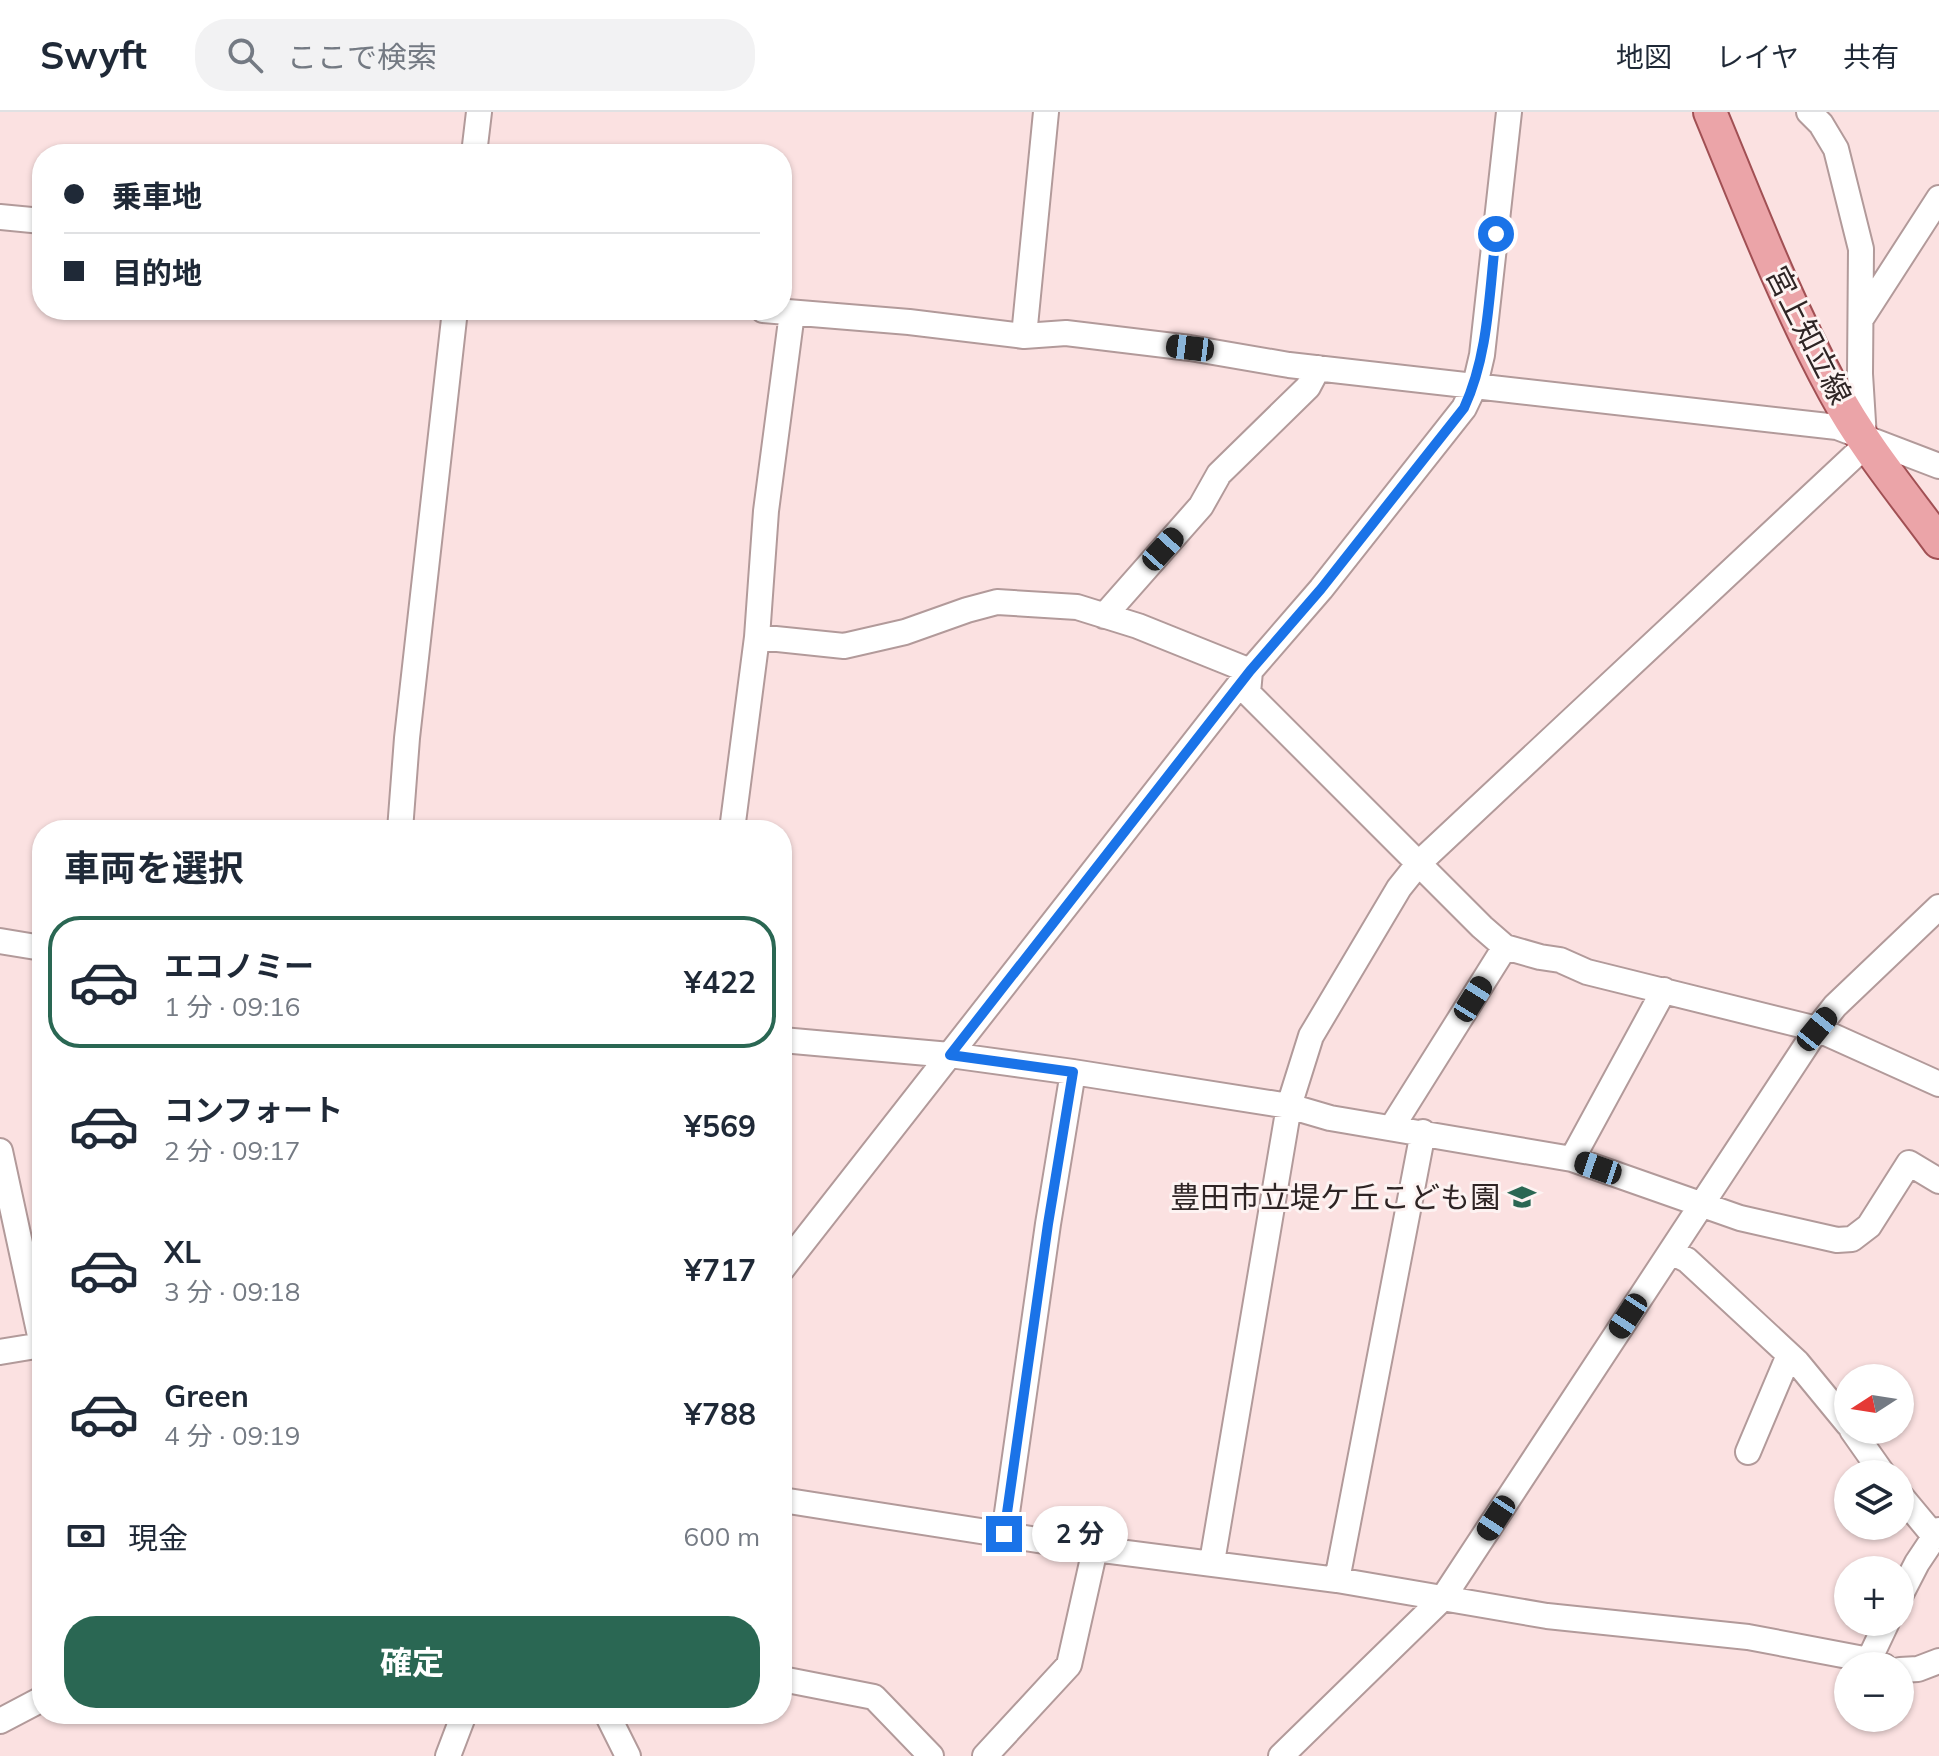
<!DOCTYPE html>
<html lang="ja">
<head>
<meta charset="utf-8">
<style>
	body { margin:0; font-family:Mulish,"Noto Sans JP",sans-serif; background:#f2f2f3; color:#1f2937; height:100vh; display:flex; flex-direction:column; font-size:30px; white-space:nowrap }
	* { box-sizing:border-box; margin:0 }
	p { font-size:26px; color:#747a83 }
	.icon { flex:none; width:44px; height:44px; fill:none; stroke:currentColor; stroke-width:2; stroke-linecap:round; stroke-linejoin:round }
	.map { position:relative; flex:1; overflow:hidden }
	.details { position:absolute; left:32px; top:708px; width:760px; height:904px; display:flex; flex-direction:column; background:#fff; border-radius:32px; box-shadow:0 2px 6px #0004 }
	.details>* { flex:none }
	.guide { position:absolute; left:32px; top:32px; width:760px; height:176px; border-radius:32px; box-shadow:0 2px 6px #0004; display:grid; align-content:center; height:176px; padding:0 32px; background:#fff }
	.needle { width:52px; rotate:258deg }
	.fabs { position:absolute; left:1834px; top:1252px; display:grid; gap:16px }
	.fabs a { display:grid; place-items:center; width:80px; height:80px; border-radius:50%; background:#fff; box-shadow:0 2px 6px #0004; font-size:40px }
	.end { position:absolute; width:36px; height:36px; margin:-18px; border:10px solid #1a73e8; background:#fff; box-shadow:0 0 0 4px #fff }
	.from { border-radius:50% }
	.bubble { position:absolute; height:56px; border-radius:28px; background:#fff; box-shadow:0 2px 6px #0004; font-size:26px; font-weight:700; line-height:56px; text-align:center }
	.car { position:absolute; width:24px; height:48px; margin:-24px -12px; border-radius:10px; box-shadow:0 0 6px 2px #0007; background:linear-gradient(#222 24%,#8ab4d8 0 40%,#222 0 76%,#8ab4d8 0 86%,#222 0) }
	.guide b { display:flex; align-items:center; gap:28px; height:76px; font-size:30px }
	.guide b+b { border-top:2px solid #e0e1e3 }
	.guide i { width:20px; height:20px; background:#1f2937 }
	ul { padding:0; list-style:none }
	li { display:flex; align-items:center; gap:24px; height:132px; margin:0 16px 12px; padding:0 16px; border:4px solid transparent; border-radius:32px }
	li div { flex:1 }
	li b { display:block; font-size:30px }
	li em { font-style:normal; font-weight:700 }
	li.active { border-color:#2a6753 }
	li>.icon { width:72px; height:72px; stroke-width:1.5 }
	h2 { padding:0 32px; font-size:36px; line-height:96px }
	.pay { display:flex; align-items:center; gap:20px; height:88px; padding:0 32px; font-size:30px }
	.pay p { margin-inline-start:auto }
	.button { display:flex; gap:16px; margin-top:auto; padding:16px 32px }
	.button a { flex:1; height:92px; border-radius:32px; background:#2a6753; color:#fff; font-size:32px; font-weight:700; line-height:92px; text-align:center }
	header { display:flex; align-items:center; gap:48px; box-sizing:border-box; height:112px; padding:0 40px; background:#fff; border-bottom:2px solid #e0e1e3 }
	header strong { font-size:38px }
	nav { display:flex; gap:44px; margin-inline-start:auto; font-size:28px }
	.search { width:560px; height:72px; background:#f2f2f3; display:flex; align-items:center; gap:20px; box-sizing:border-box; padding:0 28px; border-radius:32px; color:#747a83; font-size:30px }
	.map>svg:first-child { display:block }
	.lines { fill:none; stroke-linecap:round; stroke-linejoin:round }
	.minor-casing { stroke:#b29a9a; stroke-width:28 }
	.major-casing { stroke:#a15054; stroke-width:36 }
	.minor { stroke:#fff; stroke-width:24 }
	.major { stroke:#eba4a8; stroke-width:32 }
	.route { stroke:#1a73e8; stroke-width:10 }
	.labels { text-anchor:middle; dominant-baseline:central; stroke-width:6; stroke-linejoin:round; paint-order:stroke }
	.street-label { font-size:30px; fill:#2f2525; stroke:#fdf3f2 }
	.poi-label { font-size:30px; fill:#2f2525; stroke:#fdf3f2; text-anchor:end }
</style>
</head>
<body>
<header>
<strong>Swyft</strong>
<div class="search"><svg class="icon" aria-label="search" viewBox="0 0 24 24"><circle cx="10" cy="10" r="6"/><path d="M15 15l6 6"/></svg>ここで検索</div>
<nav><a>地図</a><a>レイヤ</a><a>共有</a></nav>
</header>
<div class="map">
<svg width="1939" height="1644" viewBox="0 0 1939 1644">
	<rect width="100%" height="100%" fill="#fbe1e1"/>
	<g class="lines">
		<!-- minor casing -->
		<g class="minor-casing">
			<path id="minor" d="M1809,0L1821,12L1836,37L1861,137L1860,262L1864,326
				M474,42L479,0
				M0,105L42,109
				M763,198L909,210L1024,224L1066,221L1190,236L1289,253L1837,315L1939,354
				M1861,207L1939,86
				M1024,224L1046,0
				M1104,504L1201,394L1219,362L1308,275L1318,256
				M757,525L844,534L905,520L967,498L997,490L1077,495L1138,514L1250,559
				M1250,559L1248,581L1482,815L1505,835L1540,845L1560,848L1587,860L1817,917L1939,972
				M400,718L407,626L455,198
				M732,718L757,525L766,399L792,201
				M0,829L42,836
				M782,928L950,943L1073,960L1289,994L1330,1006L1572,1047L1740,1106L1837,1128L1852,1127L1869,1114L1909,1051L1939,1069
				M1392,1015L1505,835
				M0,1039L42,1233
				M1572,1047L1664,878
				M1671,1140L1687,1148L1797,1250L1848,1312
				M782,1157L1250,559L1321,477L1464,296L1475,273L1482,243L1509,0
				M0,1240L42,1233
				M1852,1318L1883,1362
				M1748,1340L1789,1243
				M1900,1383L1935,1425
				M782,1388L1095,1437L1337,1468L1547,1504L1748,1525L1869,1548L1884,1554
				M1004,1422L1048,1112L1073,960
				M1212,1450L1289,994L1311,924L1399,776L1419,751L1867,332
				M1337,1468L1423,1020
				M1900,1484L1917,1451L1939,1418
				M1869,1548L1887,1510
				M1900,1558L1918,1557L1939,1549
				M782,1567L874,1585L931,1644
				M607,1602L628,1644
				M0,1609L42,1587
				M448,1644L464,1602
				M985,1644L1069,1553L1095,1437
				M1281,1644L1443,1486L1817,917L1835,894L1939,795"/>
		</g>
		<!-- major casing -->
		<g class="major-casing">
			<path id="major" d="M1710,0C1749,94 1785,189 1834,279C1863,333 1903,381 1939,430"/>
		</g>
		<!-- minor -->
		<use href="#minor" class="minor"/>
		<!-- major -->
		<use href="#major" class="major"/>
	</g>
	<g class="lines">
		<!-- route -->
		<path class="route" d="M1004,1422L1048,1112L1073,960L950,943L1250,559L1321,477L1464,296C1489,242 1489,180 1496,122"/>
	</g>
	<!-- icons -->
	<defs>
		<g id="school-bare" transform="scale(2.16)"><path d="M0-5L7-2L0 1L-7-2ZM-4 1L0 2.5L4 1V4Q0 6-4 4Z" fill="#2a6753" stroke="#fdf3f2" stroke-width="2.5" paint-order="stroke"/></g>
	</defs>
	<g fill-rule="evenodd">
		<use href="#school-bare" x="1522" y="1085"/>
	</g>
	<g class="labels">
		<!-- street labels -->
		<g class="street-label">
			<text transform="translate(1809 223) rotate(63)">宮上知立線</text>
		</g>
		<!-- poi labels -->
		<g class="poi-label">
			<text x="1500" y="1085">豊田市立堤ケ丘こども園</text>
		</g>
	</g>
</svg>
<div class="fabs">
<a><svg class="needle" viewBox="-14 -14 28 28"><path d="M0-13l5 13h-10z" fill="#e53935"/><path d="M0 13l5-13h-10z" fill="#747a83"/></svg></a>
<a><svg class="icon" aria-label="layers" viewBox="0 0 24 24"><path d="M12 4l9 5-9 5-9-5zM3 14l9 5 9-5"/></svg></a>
<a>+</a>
<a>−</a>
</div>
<i class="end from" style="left:1496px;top:122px"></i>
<i class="end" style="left:1004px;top:1422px"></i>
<div class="bubble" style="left:1032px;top:1394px;width:96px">2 分</div>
<i class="car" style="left:1190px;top:236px;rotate:277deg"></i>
<i class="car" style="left:1163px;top:437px;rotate:42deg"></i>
<i class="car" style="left:1473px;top:887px;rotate:32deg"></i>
<i class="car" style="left:1817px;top:917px;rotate:39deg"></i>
<i class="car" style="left:1598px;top:1056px;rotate:289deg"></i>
<i class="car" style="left:1628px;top:1204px;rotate:213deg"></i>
<i class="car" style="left:1496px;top:1406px;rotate:213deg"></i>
<div class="guide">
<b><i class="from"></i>乗車地</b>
<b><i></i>目的地</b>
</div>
<section class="details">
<h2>車両を選択</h2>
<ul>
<li class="active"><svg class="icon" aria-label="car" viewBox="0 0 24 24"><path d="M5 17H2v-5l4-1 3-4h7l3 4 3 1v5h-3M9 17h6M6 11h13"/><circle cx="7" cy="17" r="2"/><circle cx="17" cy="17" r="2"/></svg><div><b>エコノミー</b><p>1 分 · 09:16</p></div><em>¥422</em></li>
<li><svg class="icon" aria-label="car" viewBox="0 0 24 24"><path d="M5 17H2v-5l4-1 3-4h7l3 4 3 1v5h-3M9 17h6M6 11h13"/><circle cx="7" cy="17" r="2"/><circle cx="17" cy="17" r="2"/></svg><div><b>コンフォート</b><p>2 分 · 09:17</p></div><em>¥569</em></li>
<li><svg class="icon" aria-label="car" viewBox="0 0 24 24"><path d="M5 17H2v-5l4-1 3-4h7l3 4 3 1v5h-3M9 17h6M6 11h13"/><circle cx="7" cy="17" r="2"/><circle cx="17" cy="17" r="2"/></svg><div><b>XL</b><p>3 分 · 09:18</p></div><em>¥717</em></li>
<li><svg class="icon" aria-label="car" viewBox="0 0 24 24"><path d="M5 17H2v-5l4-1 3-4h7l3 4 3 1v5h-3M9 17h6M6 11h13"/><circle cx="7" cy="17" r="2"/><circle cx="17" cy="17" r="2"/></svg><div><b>Green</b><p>4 分 · 09:19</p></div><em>¥788</em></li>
</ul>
<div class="pay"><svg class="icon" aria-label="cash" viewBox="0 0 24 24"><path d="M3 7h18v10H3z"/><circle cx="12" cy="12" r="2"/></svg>現金<p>600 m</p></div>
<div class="button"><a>確定</a></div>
</section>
</div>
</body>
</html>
